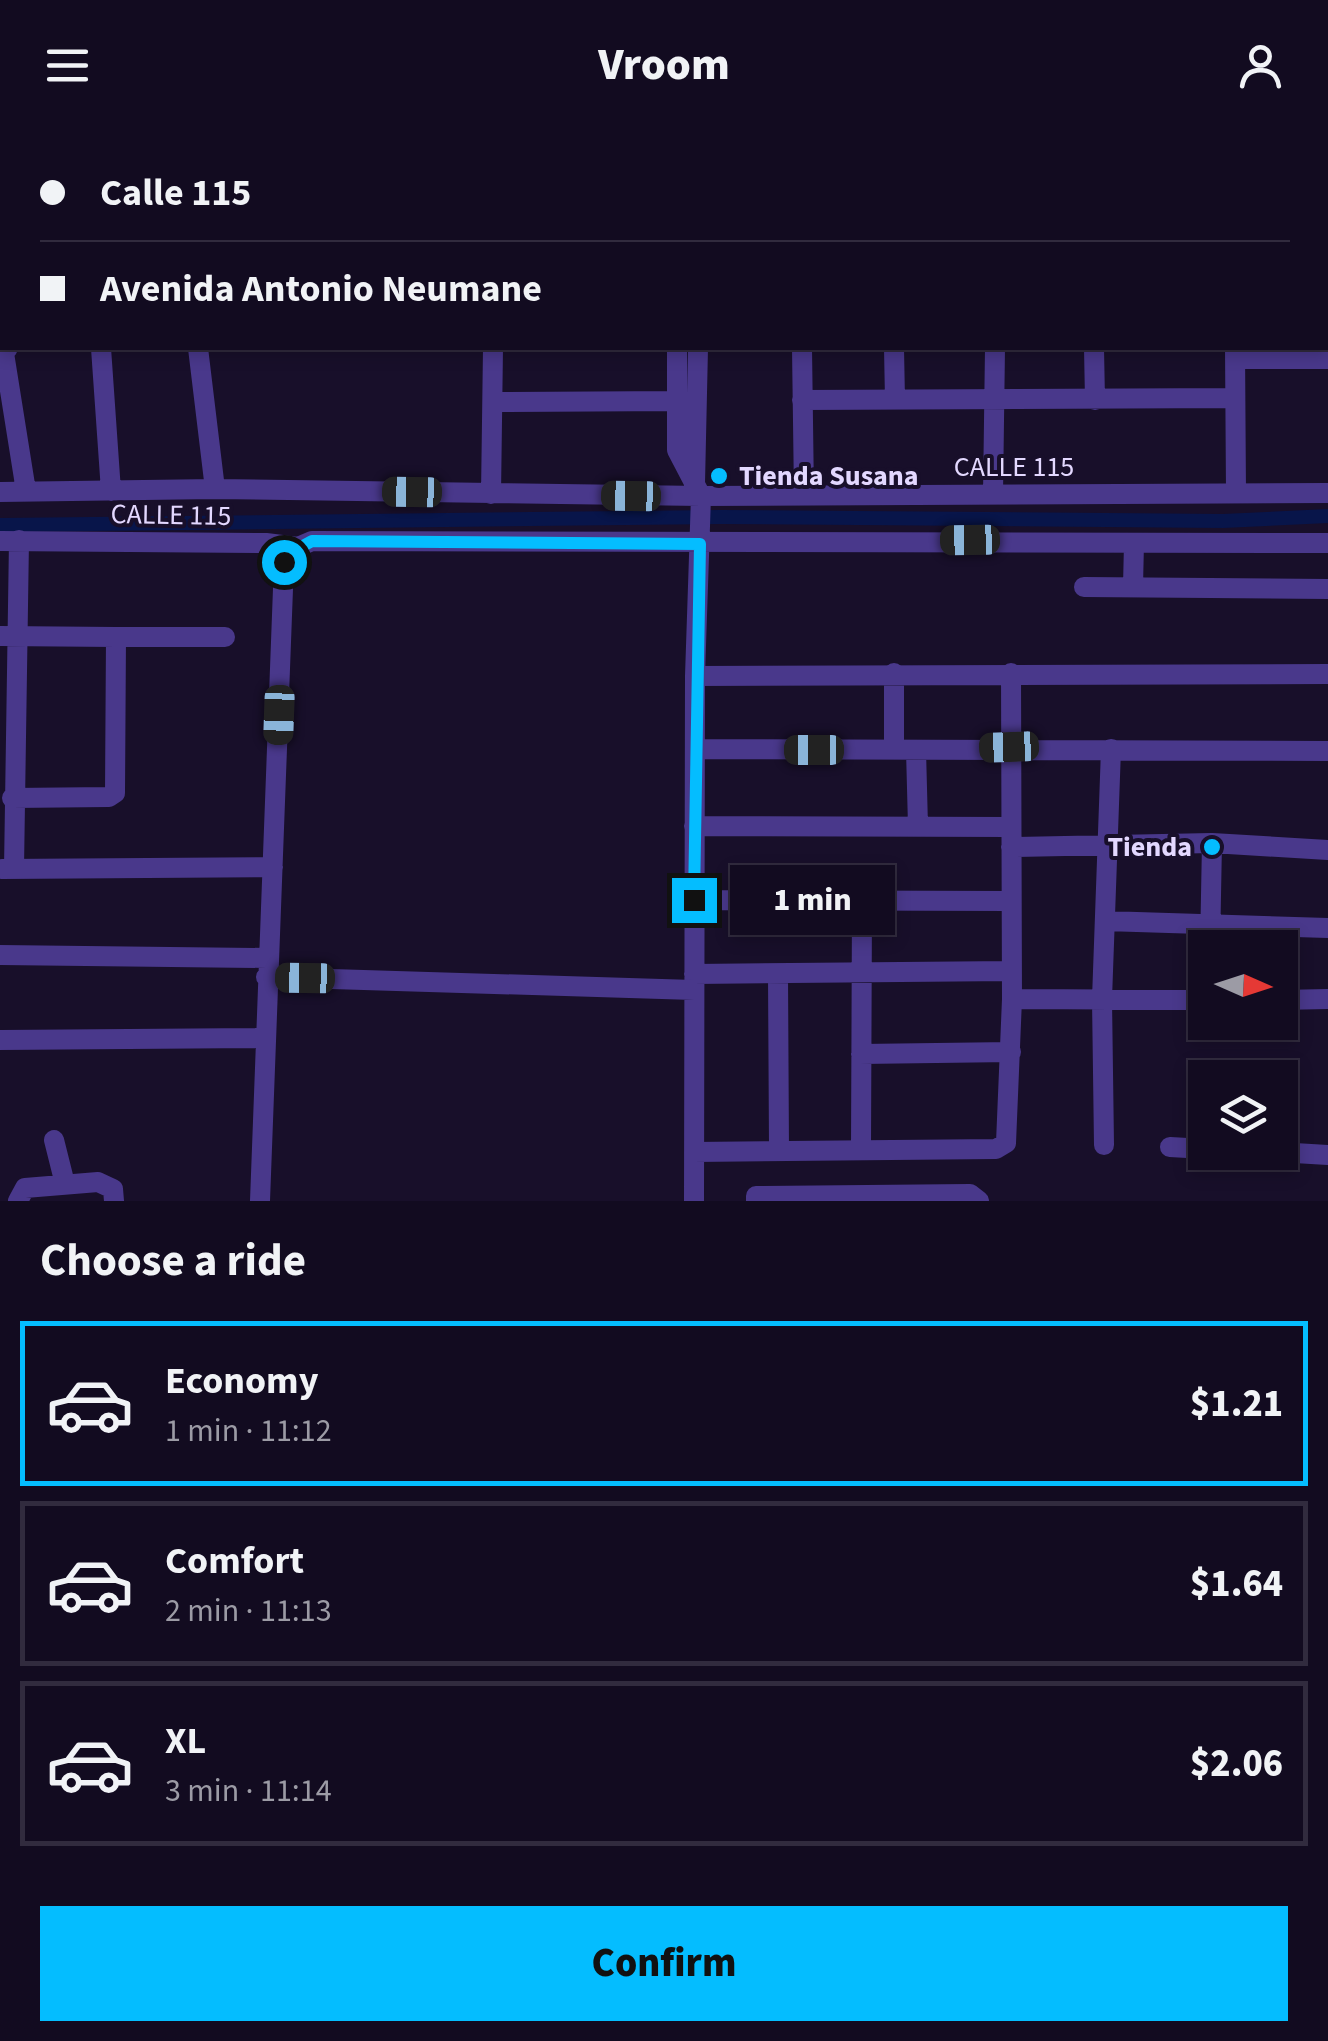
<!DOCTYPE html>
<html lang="en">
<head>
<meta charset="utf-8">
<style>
	body { margin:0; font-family:"Source Sans 3",sans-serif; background:#1b1429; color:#f1f3f6; height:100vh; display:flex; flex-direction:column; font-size:38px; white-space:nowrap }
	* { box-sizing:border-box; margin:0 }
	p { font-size:32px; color:#9c9ba5 }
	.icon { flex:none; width:55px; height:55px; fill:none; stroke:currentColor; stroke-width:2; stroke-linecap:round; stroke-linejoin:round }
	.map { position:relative; height:1071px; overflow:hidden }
	.panel { display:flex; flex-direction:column; background:#120b20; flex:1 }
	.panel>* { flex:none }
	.top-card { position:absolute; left:0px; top:0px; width:1330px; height:220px; box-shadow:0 5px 15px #0003,0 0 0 2px #312b3e; display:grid; align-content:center; height:220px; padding:0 40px; background:#120b20 }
	.needle { width:65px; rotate:93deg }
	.fabs { position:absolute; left:1188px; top:800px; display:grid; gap:20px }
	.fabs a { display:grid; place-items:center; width:110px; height:110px; border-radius:0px; background:#120b20; box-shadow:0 5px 15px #0003,0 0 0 2px #312b3e; font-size:50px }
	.end { position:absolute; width:45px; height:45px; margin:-22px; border:12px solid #04bdff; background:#111; box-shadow:0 0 0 5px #111 }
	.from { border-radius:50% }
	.bubble { position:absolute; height:70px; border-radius:0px; background:#120b20; box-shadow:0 5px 15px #0003,0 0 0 2px #312b3e; font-size:32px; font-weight:800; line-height:70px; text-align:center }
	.car { position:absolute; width:30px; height:60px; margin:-30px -15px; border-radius:12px; box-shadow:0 0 8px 2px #0007; background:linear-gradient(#222 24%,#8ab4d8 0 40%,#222 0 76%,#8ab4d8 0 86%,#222 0) }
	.top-card b { display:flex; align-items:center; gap:35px; height:95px; font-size:38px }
	.top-card b+b { border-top:2px solid #312b3e }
	.top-card i { width:25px; height:25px; background:#f1f3f6 }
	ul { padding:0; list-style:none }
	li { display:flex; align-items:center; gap:30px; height:165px; margin:0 20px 15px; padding:0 20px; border:5px solid #312b3e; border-radius:0px }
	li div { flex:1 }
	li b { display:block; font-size:38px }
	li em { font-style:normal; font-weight:800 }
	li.active { border-color:#04bdff }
	li>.icon { width:90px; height:90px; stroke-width:1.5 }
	h2 { padding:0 40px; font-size:45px; line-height:120px }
	.action { display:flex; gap:20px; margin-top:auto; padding:20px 40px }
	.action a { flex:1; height:115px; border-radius:0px; background:#04bdff; color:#111; font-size:40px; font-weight:800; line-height:115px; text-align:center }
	header { display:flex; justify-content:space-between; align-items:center; height:130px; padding:0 40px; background:#120b20; font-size:45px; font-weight:800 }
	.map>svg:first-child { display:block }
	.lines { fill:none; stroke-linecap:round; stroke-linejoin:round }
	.canal { stroke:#08154a; stroke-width:14 }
	.minor { stroke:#49388b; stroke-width:20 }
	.route { stroke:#04bdff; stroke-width:12 }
	.poi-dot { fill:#04bdff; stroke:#180f2a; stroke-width:4 }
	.labels { text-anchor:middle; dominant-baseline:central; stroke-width:8; stroke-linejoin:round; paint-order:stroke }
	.street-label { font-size:28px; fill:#e3d8ff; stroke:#180f2a }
	.poi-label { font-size:28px; font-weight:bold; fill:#e3d8ff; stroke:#180f2a; text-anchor:start }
</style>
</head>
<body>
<header><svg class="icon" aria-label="menu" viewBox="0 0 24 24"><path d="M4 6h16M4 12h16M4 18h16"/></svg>Vroom<svg class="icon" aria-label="person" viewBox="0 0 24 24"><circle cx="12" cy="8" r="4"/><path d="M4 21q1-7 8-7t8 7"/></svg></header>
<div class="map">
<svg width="1328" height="1071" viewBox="0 0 1328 1071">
	<rect width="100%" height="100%" fill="#180f2a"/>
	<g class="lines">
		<!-- canal -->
		<path class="canal" d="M0,395L721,387L1223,391L1328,386"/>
		<!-- minor -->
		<path class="minor" d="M164,0L165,2
			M677,0V2
			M985,0V2
			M577,2V0
			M701,2V0
			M800,2V0
			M892,2V0
			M1140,2V0
			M1235,2V0
			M8,218L4,223L26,361
			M101,218L111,361
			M198,218L215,359
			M677,218V320L701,366L695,546L694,1071
			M802,218L804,365
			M894,218L895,270
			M1094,218L1095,270
			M1235,218L1236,363
			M1235,229H1328
			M802,270L1234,268
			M495,272L677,271
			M695,353L698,218
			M0,362L215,359L701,366L1328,363
			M491,364L493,218
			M993,364L995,218
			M0,411L266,413L298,417L312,411L1328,413
			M1133,456L1134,413
			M1084,457L1328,459
			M0,506L116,507L115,663L109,667L12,668
			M116,507H225
			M894,543V620
			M695,546L1328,544
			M695,619L1328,621
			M916,620L918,696
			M694,696L1010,697
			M1011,717L1212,713L1328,720
			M2,739L273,737
			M14,739L19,410
			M694,770L1009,771
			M1105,791L1328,798
			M1210,818L1212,713
			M0,825L267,828
			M694,844L1011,841
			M778,845L779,1019
			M266,847L694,860
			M1012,869L1205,870
			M1280,870L1328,869
			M0,910L263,908
			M861,924L1011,922
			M54,1010L65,1054
			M1104,1015L1102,869L1111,619
			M1170,1017L1205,1019
			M861,1019L862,771
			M694,1022L996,1019L1006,1013L1012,869L1011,543
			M1278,1022L1328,1025
			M18,1071L25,1058L98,1052L113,1059L114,1071
			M260,1071L284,432L298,417
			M756,1071V1066L970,1064L979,1071"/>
	</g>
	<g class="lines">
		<!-- route -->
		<path class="route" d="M284,432L290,423L312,411L700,414L694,770"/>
	</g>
	<!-- markers -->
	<g class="poi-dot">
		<circle cx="719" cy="346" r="10"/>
		<circle cx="1212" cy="717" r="10"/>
	</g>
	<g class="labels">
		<!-- street labels -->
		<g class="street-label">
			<text x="1014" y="337">CALLE 115</text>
			<text transform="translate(171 385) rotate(1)">CALLE 115</text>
		</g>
		<!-- poi labels -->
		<g class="poi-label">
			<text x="739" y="346">Tienda Susana</text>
			<text x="1192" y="717" text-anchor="end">Tienda</text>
		</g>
	</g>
</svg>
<div class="fabs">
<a><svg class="needle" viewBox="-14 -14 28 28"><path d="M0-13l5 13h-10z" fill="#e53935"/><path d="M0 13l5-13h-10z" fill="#9c9ba5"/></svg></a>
<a><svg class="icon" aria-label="layers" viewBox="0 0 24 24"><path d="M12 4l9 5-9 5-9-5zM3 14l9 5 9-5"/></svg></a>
</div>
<i class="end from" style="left:284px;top:432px"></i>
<i class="end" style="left:694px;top:770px"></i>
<div class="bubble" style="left:730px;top:735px;width:165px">1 min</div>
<i class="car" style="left:412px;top:362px;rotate:271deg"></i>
<i class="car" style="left:631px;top:366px;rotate:271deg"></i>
<i class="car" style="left:970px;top:410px;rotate:269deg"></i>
<i class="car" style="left:279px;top:585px;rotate:182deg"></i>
<i class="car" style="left:1009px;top:617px;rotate:268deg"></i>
<i class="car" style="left:814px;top:620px;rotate:270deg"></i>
<i class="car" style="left:305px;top:848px;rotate:271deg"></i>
<div class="top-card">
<b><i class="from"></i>Calle 115</b>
<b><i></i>Avenida Antonio Neumane</b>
</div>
</div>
<section class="panel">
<h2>Choose a ride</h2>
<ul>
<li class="active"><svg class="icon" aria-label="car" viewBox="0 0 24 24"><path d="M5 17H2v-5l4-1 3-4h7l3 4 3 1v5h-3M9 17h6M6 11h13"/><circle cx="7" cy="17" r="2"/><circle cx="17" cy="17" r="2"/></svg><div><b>Economy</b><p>1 min · 11:12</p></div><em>$1.21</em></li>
<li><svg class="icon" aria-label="car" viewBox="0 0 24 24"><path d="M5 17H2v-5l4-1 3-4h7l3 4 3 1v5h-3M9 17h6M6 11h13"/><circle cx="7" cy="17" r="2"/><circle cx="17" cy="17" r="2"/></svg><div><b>Comfort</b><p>2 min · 11:13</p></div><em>$1.64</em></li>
<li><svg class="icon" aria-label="car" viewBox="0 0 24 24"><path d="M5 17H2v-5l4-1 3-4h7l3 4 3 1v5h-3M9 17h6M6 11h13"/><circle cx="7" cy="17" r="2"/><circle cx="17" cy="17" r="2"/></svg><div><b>XL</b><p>3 min · 11:14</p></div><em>$2.06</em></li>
</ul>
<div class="action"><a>Confirm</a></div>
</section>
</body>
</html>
